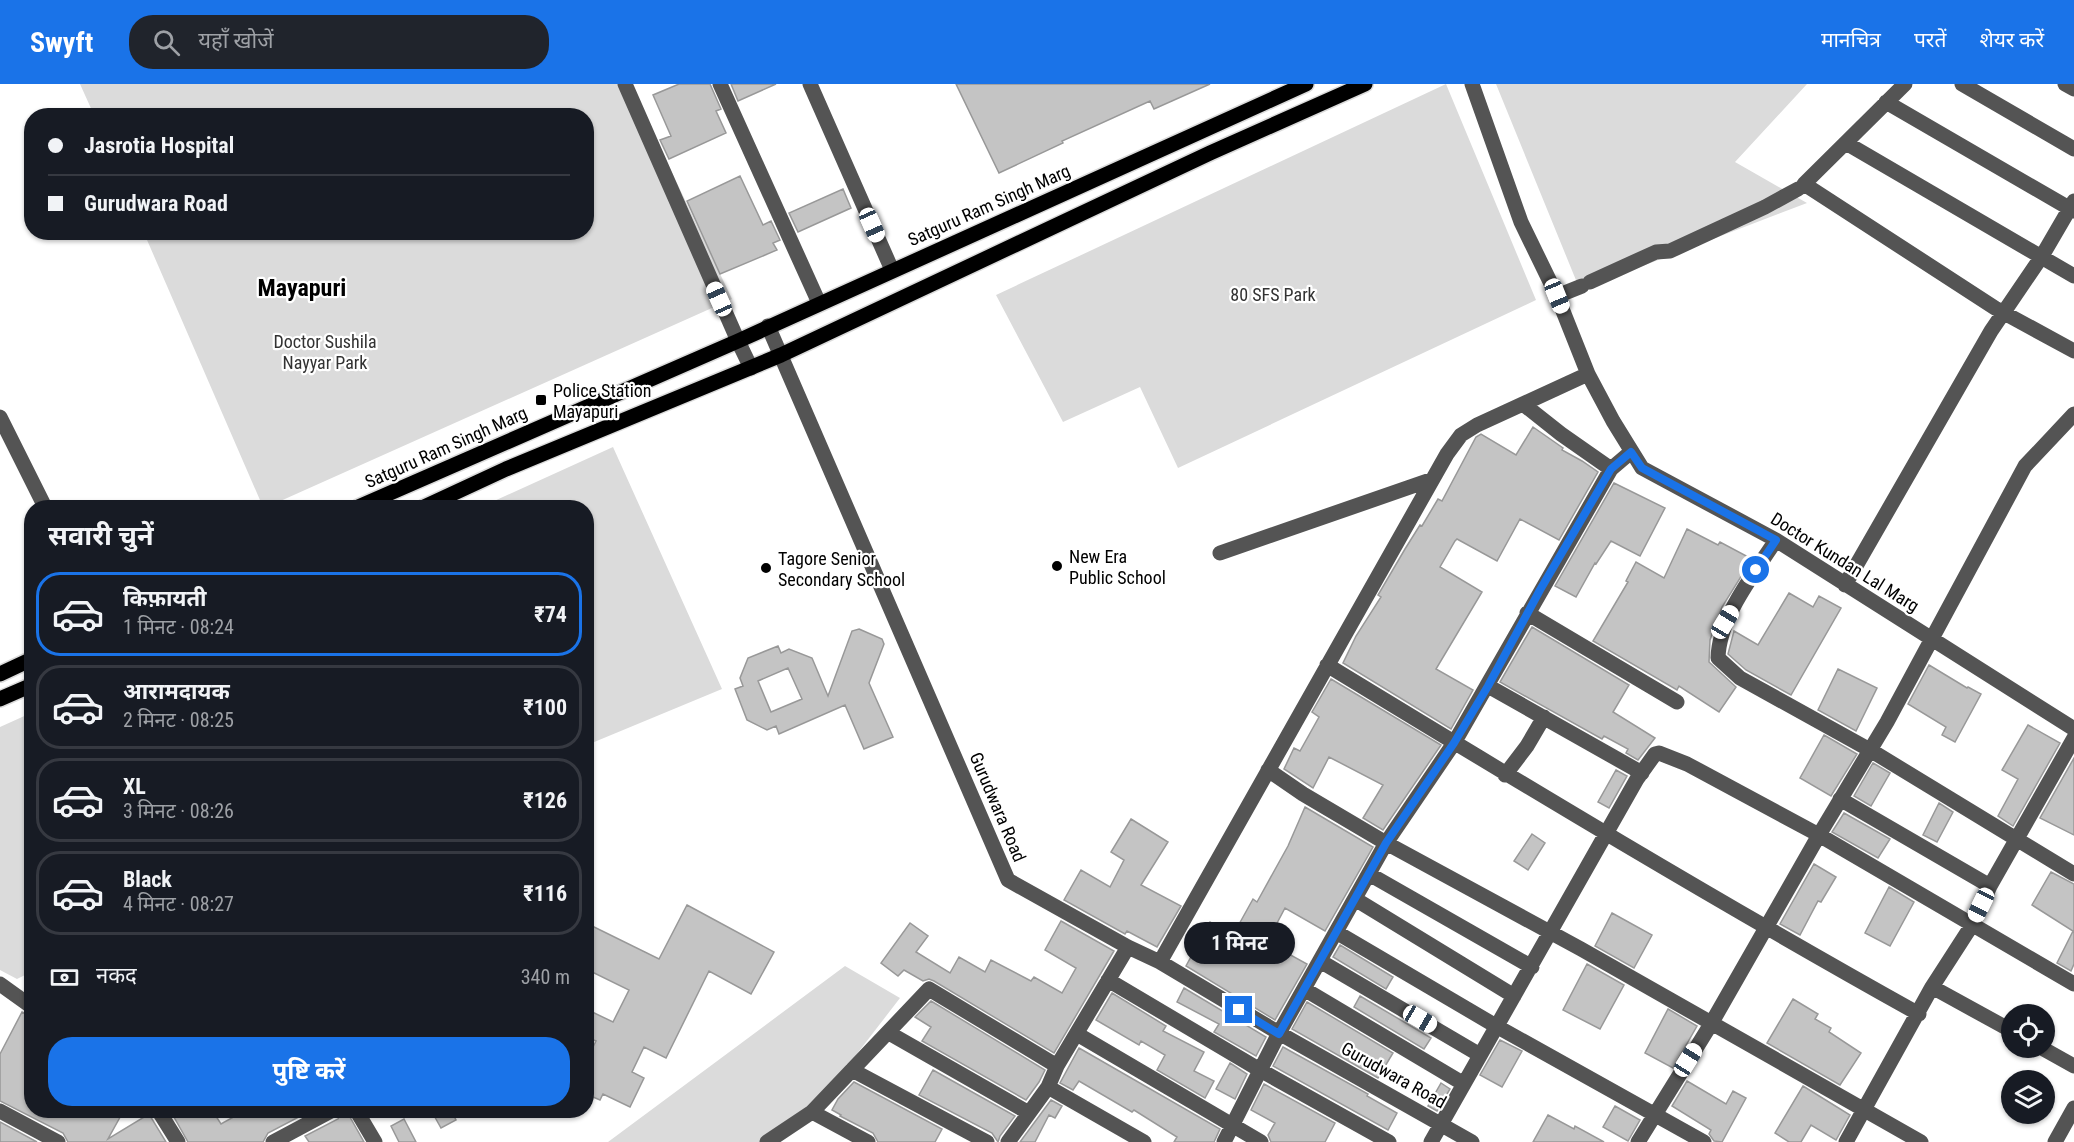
<!DOCTYPE html>
<html lang="hi">
<head>
<meta charset="utf-8">
<style>
	body { margin:0; font-family:"Roboto Condensed","Noto Sans Devanagari",sans-serif; background:#20242c; color:#f1f3f6; height:100vh; display:flex; flex-direction:column; font-size:22px; white-space:nowrap }
	* { box-sizing:border-box; margin:0 }
	p { font-size:20px; color:#9ea1a6 }
	.icon { flex:none; width:33px; height:33px; fill:none; stroke:currentColor; stroke-width:2; stroke-linecap:round; stroke-linejoin:round }
	.map { position:relative; flex:1; overflow:hidden }
	.sheet { position:absolute; left:24px; top:416px; width:570px; height:618px; display:flex; flex-direction:column; background:#171b24; border-radius:24px; box-shadow:0 2px 4px #0004 }
	.sheet>* { flex:none }
	.top-card { position:absolute; left:24px; top:24px; width:570px; height:132px; border-radius:24px; box-shadow:0 2px 4px #0004; display:grid; align-content:center; height:132px; padding:0 24px; background:#171b24 }
	.buttons { position:absolute; left:2001px; top:920px; display:grid; gap:12px }
	.buttons a { display:grid; place-items:center; width:54px; height:54px; border-radius:50%; background:#171b24; box-shadow:0 2px 4px #0004; font-size:30px }
	.end { position:absolute; width:27px; height:27px; margin:-14px; border:8px solid #1a73e8; background:#fff; box-shadow:0 0 0 3px #fff }
	.from { border-radius:50% }
	.bubble { position:absolute; height:42px; border-radius:21px; background:#171b24; box-shadow:0 2px 4px #0004; font-size:20px; font-weight:700; line-height:42px; text-align:center }
	.car { position:absolute; width:18px; height:36px; margin:-18px -9px; border-radius:8px; box-shadow:0 0 4px 2px #0007; background:linear-gradient(#fff 24%,#345 0 40%,#fff 0 76%,#345 0 86%,#fff 0) }
	.top-card b { display:flex; align-items:center; gap:21px; height:57px; font-size:22px }
	.top-card b+b { border-top:2px solid #363941 }
	.top-card i { width:15px; height:15px; background:#f1f3f6 }
	ul { padding:0; list-style:none }
	li { display:flex; align-items:center; gap:18px; height:84px; margin:0 12px 9px; padding:0 12px; border:3px solid #363941; border-radius:24px }
	li div { flex:1 }
	li b { display:block; font-size:22px }
	li em { font-style:normal; font-weight:700 }
	li.current { border-color:#1a73e8 }
	li>.icon { width:54px; height:54px; stroke-width:1.5 }
	h2 { padding:0 24px; font-size:27px; line-height:72px }
	.pay { display:flex; align-items:center; gap:15px; height:66px; padding:0 24px; font-size:22px }
	.pay p { margin-inline-start:auto }
	.button { display:flex; gap:12px; margin-top:auto; padding:12px 24px }
	.button a { flex:1; height:69px; border-radius:24px; background:#1a73e8; color:#fff; font-size:24px; font-weight:700; line-height:69px; text-align:center }
	header { display:flex; align-items:center; gap:36px; box-sizing:border-box; height:84px; padding:0 30px; background:#1a73e8; color:#fff }
	header strong { font-size:28px }
	nav { display:flex; gap:33px; margin-inline-start:auto; font-size:21px }
	.search { width:420px; height:54px; background:#20242c; display:flex; align-items:center; gap:15px; box-sizing:border-box; padding:0 21px; border-radius:24px; color:#9ea1a6; font-size:22px }
	.map>svg:first-child { display:block }
	.green { fill:#dbdbdb }
	.building { fill:#c4c4c4; stroke:#989898; stroke-width:1.5; fill-rule:evenodd }
	.lines { fill:none; stroke-linecap:round; stroke-linejoin:round }
	.major-casing { stroke:#dbdbdb; stroke-width:18 }
	.minor { stroke:#545454; stroke-width:15 }
	.major { stroke:#000; stroke-width:15 }
	.route { stroke:#1a73e8; stroke-width:8 }
	.poi-dot { fill:#000; stroke:#fff; stroke-width:2 }
	.labels { text-anchor:middle; dominant-baseline:central; stroke-width:4.5; stroke-linejoin:round; paint-order:stroke }
	.street-label { font-size:18px; fill:#000; stroke:#fff }
	.park-label { font-size:18px; fill:#323232; stroke:#fff }
	.poi-label { font-size:18px; fill:#000; stroke:#fff; text-anchor:start }
	.district-label { font-size:24px; font-weight:bold; fill:#000; stroke:#fff }
</style>
</head>
<body>
<header>
<strong>Swyft</strong>
<div class="search"><svg class="icon" aria-label="search" viewBox="0 0 24 24"><circle cx="10" cy="10" r="6"/><path d="M15 15l6 6"/></svg>यहाँ खोजें</div>
<nav><a>मानचित्र</a><a>परतें</a><a>शेयर करें</a></nav>
</header>
<div class="map">
<svg width="2074" height="1058" viewBox="0 0 2074 1058">
	<rect width="100%" height="100%" fill="#fff"/>
	<!-- green -->
	<path class="green" d="M80,0H630L732,215L267,423H263L144,149L586,148V32L94,31Z
		M1446,0L1536,216L1178,384L1140,303L1063,338L996,211Z
		M1496,0H1807L1735,78L1807,119L1580,206Z
		M613,363L722,605L587,661L586,423H481Z
		M31,629V888L17,895L0,886V643Z
		M845,882L900,914L809,1032L766,1058H608Z"/>
	<!-- building -->
	<path class="building" d="M679,0H710L721,25L716,27L726,49L669,75L660,56L671,52L653,11Z
		M731,0H776L738,17Z
		M956,0H1210L1154,25L1150,17L1062,57L1063,59L999,89Z
		M740,92L763,141L771,137L780,156L773,159L777,166L720,190L687,117Z
		M843,105L851,124L798,148L789,129Z
		M1533,343L1563,364L1562,366L1582,377L1598,388L1559,456L1520,435L1497,477L1457,455L1455,457L1440,483L1482,508L1436,585L1473,606L1451,645L1343,579L1356,552L1381,513L1378,511L1405,465L1420,441L1422,442L1438,415L1442,417L1476,353L1481,350L1516,371Z
		M1614,399L1665,424L1640,472L1611,457L1596,480L1595,479L1576,513L1555,502Z
		M1687,445L1718,461L1720,458L1752,475L1722,523L1710,556L1709,578L1736,603L1719,628L1679,602L1677,606L1593,557L1628,498L1626,497L1636,478L1664,494Z
		M1789,509L1813,523L1819,512L1841,524L1791,611L1746,586L1728,570L1734,547L1758,561Z
		M1532,543L1629,601L1613,628L1655,654L1638,676L1626,669L1628,665L1604,652L1602,655L1500,598Z
		M859,545L882,555L884,560L869,599L893,653L864,665L845,621L779,650L776,642L767,646L747,636L735,605L743,602L740,594L748,574L778,562L781,569L789,565L812,574L828,612L852,547ZM788,584L802,615L771,628L758,597Z
		M1929,581L1967,604L1968,603L1981,610L1955,658L1942,651L1946,643L1908,620Z
		M1838,585L1877,604L1856,647L1818,626Z
		M1331,595L1441,661L1383,746L1363,734L1383,701L1329,673L1313,704L1284,685L1294,664L1300,667L1319,633L1312,628Z
		M2028,641L2060,659L2013,742L1998,732L2018,695L2002,686Z
		M1824,651L1857,670L1831,712L1800,694Z
		M2074,674V751L2040,734Z
		M1873,679L1890,689L1871,722L1854,712Z
		M1616,686L1627,692L1609,724L1598,718Z
		M1939,719L1953,728L1937,758L1923,751Z
		M1305,723L1373,763L1325,847L1285,824L1267,858L1307,880L1275,936L1186,882L1210,838L1233,851L1253,815L1257,818L1288,762Z
		M1844,729L1890,755L1878,774L1832,748Z
		M1131,735L1168,758L1141,801L1181,822L1157,863L1127,847L1125,850L1064,816L1081,786L1110,803L1124,776L1111,768Z
		M1532,750L1545,759L1528,786L1514,777Z
		M1814,780L1836,793L1821,818L1818,817L1800,851L1780,840Z
		M2051,788L2074,800V880L2071,887L2057,879L2073,847L2032,821Z
		M1889,803L1914,818L1890,862L1865,849Z
		M687,821L774,868L751,910L709,887L666,974L644,963L632,988L644,994L630,1023L603,1010L600,1016L586,1010V977L596,957L586,953V925L613,938L629,906L586,885V839L659,875Z
		M1612,829L1652,851L1634,884L1595,862Z
		M1061,837L1114,867L1054,969L934,897L929,895L923,897L904,886L898,892L881,879L910,839L928,852L916,868L950,889L959,873L985,888L991,876L1031,897L1034,893L1062,909L1076,884L1045,866Z
		M1340,861L1393,893L1386,905L1333,873Z
		M1587,880L1624,901L1600,945L1563,926Z
		M1184,904L1266,953L1256,972L1214,948L1219,940L1177,918Z
		M1112,909L1166,942L1163,947L1204,968L1194,987L1214,997L1205,1014L1157,986L1165,971L1141,957L1139,961L1096,936Z
		M1360,912L1431,954L1424,965L1354,923Z
		M1793,915L1818,930L1815,935L1831,944L1829,948L1861,969L1840,1001L1767,959Z
		M931,917L1045,986L1039,998L1026,1016L922,957L931,943L915,933Z
		M1307,918L1393,969L1378,994L1292,945Z
		M1668,925L1697,942L1673,984L1645,969Z
		M22,928L32,933V1026H124L108,1055L149,1030L166,1058H68L63,1049L0,1017V970Z
		M1500,956L1522,967L1502,1003L1480,991Z
		M1283,963L1368,1010L1367,1012L1397,1029L1388,1046L1273,982Z
		M1079,964L1220,1045L1214,1058H1174L1177,1053L1134,1026L1132,1028L1079,997L1073,1006L1060,999Z
		M1230,979L1247,990L1235,1015L1216,1005Z
		M933,986L1015,1032L1000,1052L998,1058L992,1049L919,1011Z
		M1687,997L1726,1020L1733,1007L1746,1014L1722,1058L1714,1057L1709,1050L1711,1046L1672,1022Z
		M854,998L942,1045L935,1058H878L873,1049L840,1032L841,1031L832,1026L838,1015Z
		M1441,999L1450,1005L1437,1027L1428,1022Z
		M1264,1000L1335,1039L1325,1058H1271L1268,1051L1275,1039L1251,1026Z
		M1803,1002L1850,1031L1836,1056L1811,1041L1801,1058H1789L1775,1049Z
		M1051,1016L1062,1022L1055,1034L1049,1031L1035,1058H1020Z
		M1615,1022L1640,1036L1628,1057L1603,1043Z
		M170,1026H212L221,1040L246,1026H312L268,1049L263,1058H188Z
		M343,1026H346L364,1058H309L305,1052L338,1035Z
		M431,1026H451L456,1036L441,1044Z
		M1548,1031L1574,1045L1575,1042L1604,1058H1533Z
		M404,1035L416,1058H399L391,1042Z
		M0,1038L37,1058H0Z"/>
	<g class="lines">
		<!-- major casing -->
		<g class="major-casing">
			<path id="major" d="M358,423L738,257L1306,0
				M424,423L506,385L781,271L1210,69L1365,0
				M0,590L32,575
				M0,615L32,601"/>
		</g>
		<!-- minor -->
		<path class="minor" d="M625,0L738,257L751,284
			M720,0L819,219
			M810,0L892,186
			M1472,0L1521,138L1557,212L1588,290L1613,337L1642,384L1776,456L2074,645
			M1905,0L1804,100L1995,224L2074,267
			M1962,0L2074,65
			M2065,0L2074,5
			M1886,18L2074,127
			M1846,59L2074,192
			M1590,198L1656,168L1670,167L1765,123L1798,105
			M1557,212L1582,202
			M768,242L1008,796L1128,863L1160,878L1279,949L1472,1058
			M1523,320L1561,350L1611,385
			M0,333L45,423
			M1776,456C1754,490 1719,533 1718,574L1740,594L1870,666L2074,790
			M1220,469L1433,395
			M1845,501L1991,247L2042,172L2074,117
			M1527,529L1677,618
			M1327,581C1522,700 1718,818 1919,930
			M1488,602L1642,689
			M1268,686L1303,710L1386,759L1581,865L1921,1058
			M1505,691L1527,662L1544,633
			M1840,715L1990,802
			M1369,790L1532,883
			M1355,815L1514,912
			M1336,848L1496,942L1704,1058
			M1320,877L1480,971
			M1160,878L1447,370L1461,351L1477,341L1588,290
			M1108,896L1260,986L1389,1058
			M0,900L32,923
			M1932,903L2012,947
			M1304,905L1464,1000
			M889,949L1029,1029
			M1077,950L1261,1058
			M2040,963L2074,982
			M852,986L987,1058
			M1048,1003L1144,1058
			M158,1026L178,1058
			M356,1026L375,1058
			M0,1027L58,1058
			M812,1028L868,1058
			M273,1058L333,1026
			M767,1058L812,1028L929,905L1057,982
			M1008,1058L1048,1003L1057,982L1128,863
			M1224,1058L1279,949L1386,759L1454,659L1611,385L1631,368
			M1431,1058L1637,695L1655,670L1659,669L1687,680L1819,751L2074,900
			M1638,1058L1711,940L1819,751L1887,638L2025,382L2074,330
			M1846,1058L1932,903L1972,841L1990,802L2074,654
			M2055,1058L2074,1024"/>
		<!-- major -->
		<use href="#major" class="major"/>
	</g>
	<g class="lines">
		<!-- route -->
		<path class="route" d="M1239,926L1279,950L1386,759L1454,659L1488,602L1540,506L1611,385L1631,368L1642,384L1776,456L1756,486"/>
	</g>
	<!-- markers -->
	<g class="poi-dot">
		<rect x="535" y="310" width="12" height="12" rx="3"/>
		<circle cx="1057" cy="482" r="6"/>
		<circle cx="766" cy="484" r="6"/>
	</g>
	<g class="labels">
		<!-- street labels -->
		<g class="street-label">
			<text transform="translate(989 121) rotate(-24)">Satguru Ram Singh Marg</text>
			<text transform="translate(446 363) rotate(-24)">Satguru Ram Singh Marg</text>
			<text transform="translate(1845 478) rotate(32)">Doctor Kundan Lal Marg</text>
			<text transform="translate(998 723) rotate(67)">Gurudwara Road</text>
			<text transform="translate(1394 991) rotate(29)">Gurudwara Road</text>
		</g>
		<!-- park labels -->
		<g class="park-label">
			<text x="1273" y="210">80 SFS Park</text>
			<text x="325" y="257">Doctor Sushila<tspan x="325" dy="21">Nayyar Park</tspan></text>
		</g>
		<!-- poi labels -->
		<g class="poi-label">
			<text x="553" y="306">Police Station<tspan x="553" dy="21">Mayapuri</tspan></text>
			<text x="1069" y="472">New Era<tspan x="1069" dy="21">Public School</tspan></text>
			<text x="778" y="474">Tagore Senior<tspan x="778" dy="21">Secondary School</tspan></text>
		</g>
		<!-- district labels -->
		<g class="district-label">
			<text x="302" y="204">Mayapuri</text>
		</g>
	</g>
</svg>
<div class="buttons">
<a><svg class="icon" aria-label="locate" viewBox="0 0 24 24"><circle cx="12" cy="12" r="6"/><path d="M12 2v4M12 18v4M2 12h4M18 12h4"/></svg></a>
<a><svg class="icon" aria-label="layers" viewBox="0 0 24 24"><path d="M12 4l9 5-9 5-9-5zM3 14l9 5 9-5"/></svg></a>
</div>
<i class="end from" style="left:1756px;top:486px"></i>
<i class="end" style="left:1239px;top:926px"></i>
<div class="bubble" style="left:1184px;top:838px;width:111px">1 मिनट</div>
<i class="car" style="left:872px;top:141px;rotate:156deg"></i>
<i class="car" style="left:1557px;top:212px;rotate:158deg"></i>
<i class="car" style="left:719px;top:215px;rotate:336deg"></i>
<i class="car" style="left:1725px;top:538px;rotate:31deg"></i>
<i class="car" style="left:1981px;top:821px;rotate:206deg"></i>
<i class="car" style="left:1420px;top:935px;rotate:120deg"></i>
<i class="car" style="left:1688px;top:976px;rotate:32deg"></i>
<div class="top-card">
<b><i class="from"></i>Jasrotia Hospital</b>
<b><i></i>Gurudwara Road</b>
</div>
<section class="sheet">
<h2>सवारी चुनें</h2>
<ul>
<li class="current"><svg class="icon" aria-label="car" viewBox="0 0 24 24"><path d="M5 17H2v-5l4-1 3-4h7l3 4 3 1v5h-3M9 17h6M6 11h13"/><circle cx="7" cy="17" r="2"/><circle cx="17" cy="17" r="2"/></svg><div><b>किफ़ायती</b><p>1 मिनट · 08:24</p></div><em>₹74</em></li>
<li><svg class="icon" aria-label="car" viewBox="0 0 24 24"><path d="M5 17H2v-5l4-1 3-4h7l3 4 3 1v5h-3M9 17h6M6 11h13"/><circle cx="7" cy="17" r="2"/><circle cx="17" cy="17" r="2"/></svg><div><b>आरामदायक</b><p>2 मिनट · 08:25</p></div><em>₹100</em></li>
<li><svg class="icon" aria-label="car" viewBox="0 0 24 24"><path d="M5 17H2v-5l4-1 3-4h7l3 4 3 1v5h-3M9 17h6M6 11h13"/><circle cx="7" cy="17" r="2"/><circle cx="17" cy="17" r="2"/></svg><div><b>XL</b><p>3 मिनट · 08:26</p></div><em>₹126</em></li>
<li><svg class="icon" aria-label="car" viewBox="0 0 24 24"><path d="M5 17H2v-5l4-1 3-4h7l3 4 3 1v5h-3M9 17h6M6 11h13"/><circle cx="7" cy="17" r="2"/><circle cx="17" cy="17" r="2"/></svg><div><b>Black</b><p>4 मिनट · 08:27</p></div><em>₹116</em></li>
</ul>
<div class="pay"><svg class="icon" aria-label="cash" viewBox="0 0 24 24"><path d="M3 7h18v10H3z"/><circle cx="12" cy="12" r="2"/></svg>नकद<p>340 m</p></div>
<div class="button"><a>पुष्टि करें</a></div>
</section>
</div>
</body>
</html>
